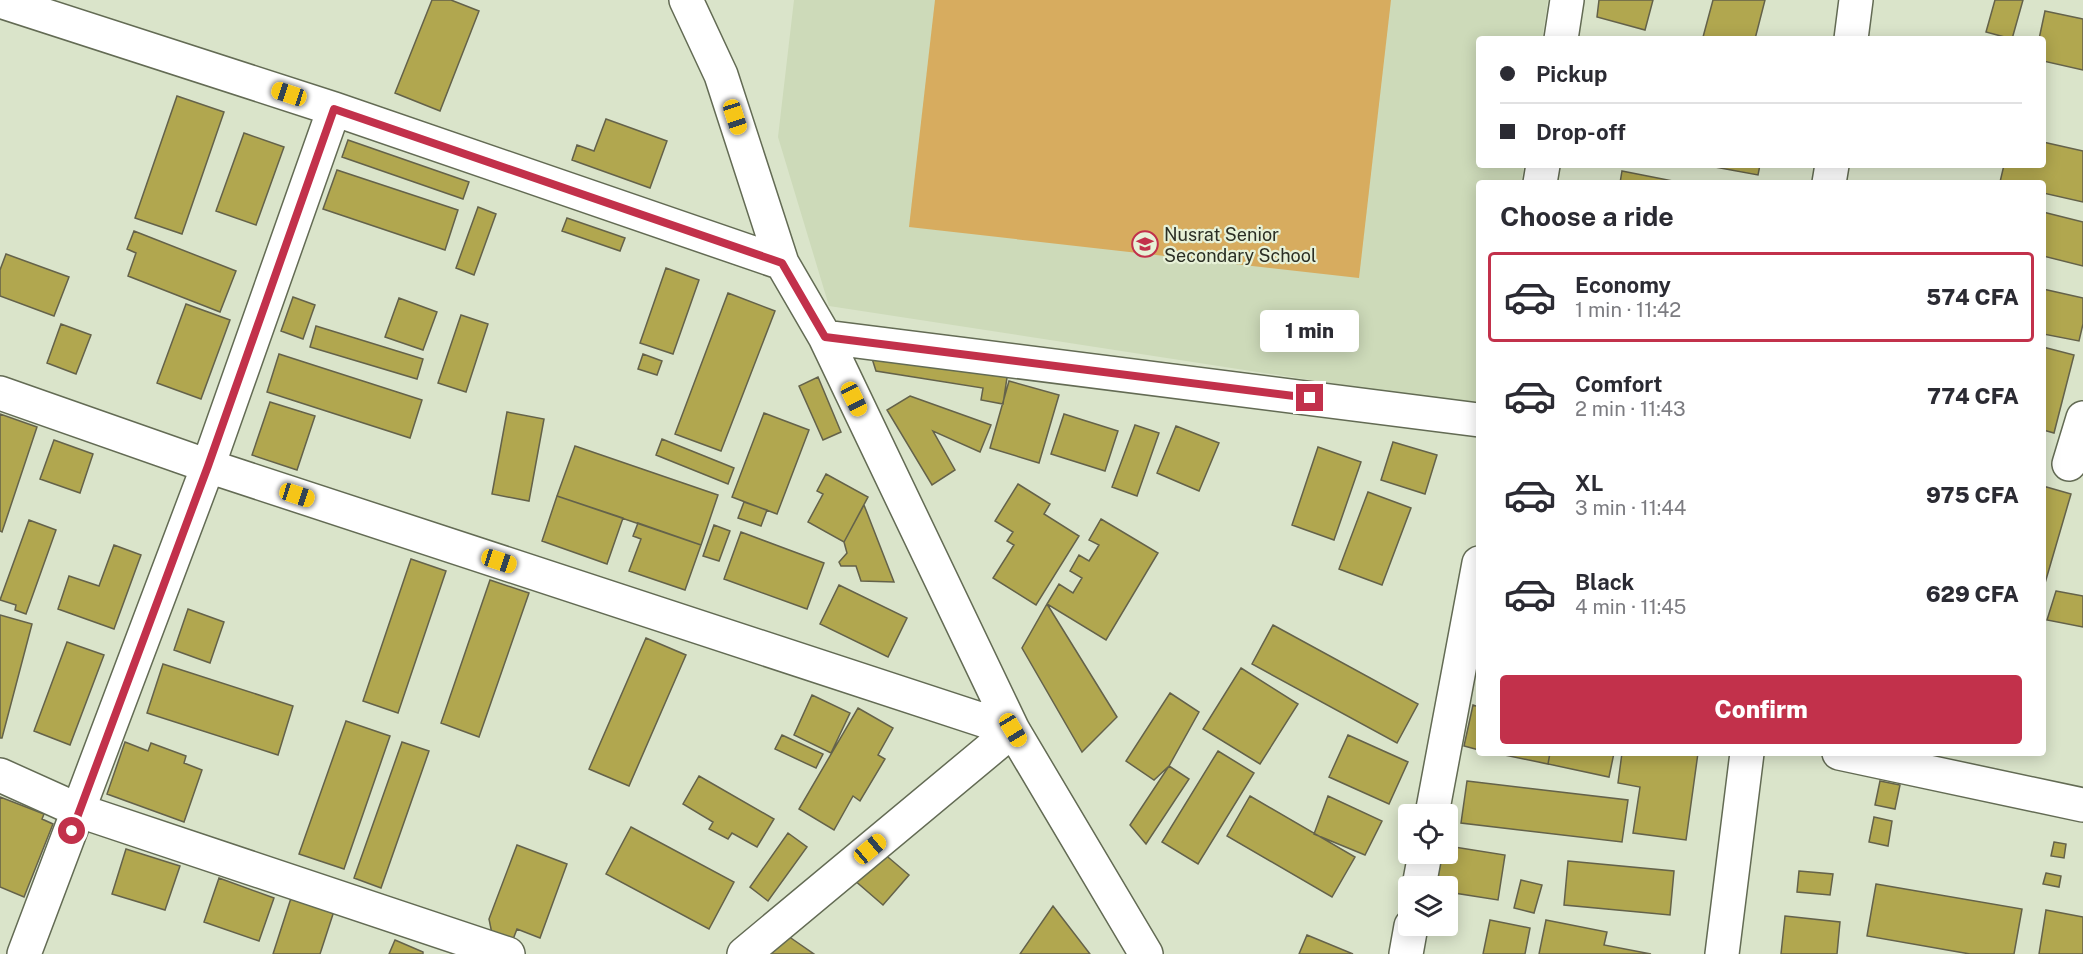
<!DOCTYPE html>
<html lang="en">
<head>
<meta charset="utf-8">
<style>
	body { margin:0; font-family:"Public Sans",sans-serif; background:#f7f7f7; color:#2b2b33; height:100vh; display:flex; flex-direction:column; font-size:22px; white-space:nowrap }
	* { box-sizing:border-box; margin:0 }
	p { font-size:20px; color:#7c7c81 }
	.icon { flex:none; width:33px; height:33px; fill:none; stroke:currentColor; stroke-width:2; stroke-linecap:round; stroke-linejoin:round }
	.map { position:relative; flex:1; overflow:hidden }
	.sheet { position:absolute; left:1476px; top:180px; width:570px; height:576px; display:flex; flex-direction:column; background:#fff; border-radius:6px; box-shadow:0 3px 15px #0003 }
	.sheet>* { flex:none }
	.guide { position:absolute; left:1476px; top:36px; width:570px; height:132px; border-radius:6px; box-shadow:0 3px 15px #0003; display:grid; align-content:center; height:132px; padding:0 24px; background:#fff }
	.controls { position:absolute; left:1398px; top:804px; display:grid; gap:12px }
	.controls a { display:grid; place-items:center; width:60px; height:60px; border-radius:6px; background:#fff; box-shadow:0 3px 15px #0003; font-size:30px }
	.end { position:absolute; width:27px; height:27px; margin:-14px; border:8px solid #c2314b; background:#fff; box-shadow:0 0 0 3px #fff }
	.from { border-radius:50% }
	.bubble { position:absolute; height:42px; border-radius:6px; background:#fff; box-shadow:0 3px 15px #0003; font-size:20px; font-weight:800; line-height:42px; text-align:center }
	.car { position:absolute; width:18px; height:36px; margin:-18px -9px; border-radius:8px; box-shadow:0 0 4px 2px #0007; background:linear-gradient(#f5c518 24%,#345 0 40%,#f5c518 0 76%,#345 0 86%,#f5c518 0) }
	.guide b { display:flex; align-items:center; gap:21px; height:57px; font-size:22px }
	.guide b+b { border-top:2px solid #e1e1e2 }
	.guide i { width:15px; height:15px; background:#2b2b33 }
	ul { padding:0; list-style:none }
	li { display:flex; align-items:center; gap:18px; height:90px; margin:0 12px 9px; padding:0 12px; border:3px solid transparent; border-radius:6px }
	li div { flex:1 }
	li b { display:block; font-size:22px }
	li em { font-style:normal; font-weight:800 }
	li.current { border-color:#c2314b }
	li>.icon { width:54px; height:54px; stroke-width:1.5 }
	h2 { padding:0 24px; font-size:27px; line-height:72px }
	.cta { display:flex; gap:12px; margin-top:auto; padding:12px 24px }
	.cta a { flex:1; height:69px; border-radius:6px; background:#c2314b; color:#fff; font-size:24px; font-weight:800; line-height:69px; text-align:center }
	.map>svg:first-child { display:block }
	.built { fill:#cddab9 }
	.pitch { fill:#d7ac5f }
	.building { fill:#b1a74f; stroke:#64624a; stroke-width:1.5 }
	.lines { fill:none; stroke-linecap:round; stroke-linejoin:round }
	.minor-casing { stroke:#636b54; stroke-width:36 }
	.minor { stroke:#fff; stroke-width:33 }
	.route { stroke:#c2314b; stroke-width:8 }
	.labels { text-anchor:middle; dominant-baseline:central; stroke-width:4.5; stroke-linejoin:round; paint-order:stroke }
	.poi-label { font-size:18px; fill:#2b2e24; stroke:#e7f1d7; text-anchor:start }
</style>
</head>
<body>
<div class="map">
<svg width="2083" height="954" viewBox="0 0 2083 954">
	<rect width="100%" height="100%" fill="#dae4ca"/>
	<!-- built -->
	<path class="built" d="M794,0H1548L1542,39H1479V165H1524L1521,183H1479V406L829,306L778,137Z"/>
	<!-- pitch -->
	<path class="pitch" d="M935,0H1391L1359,278L909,227Z"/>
	<!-- building -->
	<path class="building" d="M432,0H451L479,11L440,111L395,93Z
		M1599,0H1653L1645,30L1597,17Z
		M1713,0H1765L1755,39L1703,37Z
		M1995,0H2023L2012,39L1986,32Z
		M2045,11L2083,19V70L2043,61V39H2039Z
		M177,96L224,112L182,234L135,218Z
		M606,119L667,141L650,188L572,160L577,145L594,151Z
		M244,133L284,147L256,225L216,211Z
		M348,140L469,182L463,199L342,157Z
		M2043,142L2083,151V202L2043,193V183L2000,182L2004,165H2043Z
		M1704,165H1760L1758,175Z
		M337,170L458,210L445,250L323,209Z
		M1622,171L1673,181L1672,183H1620Z
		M478,207L496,214L474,275L456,268Z
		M2043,212L2083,222V266L2043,256Z
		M567,218L625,238L620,251L562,231Z
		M134,231L236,271L220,312L128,276L136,253L127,249Z
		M6,254L69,277L54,316L0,296V270Z
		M666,268L699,280L673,354L640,343Z
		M2043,289L2083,298V324L2079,341L2043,334Z
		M728,293L775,311L721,451L675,434Z
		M293,297L315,305L303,339L281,331Z
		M399,298L437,312L423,350L385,337Z
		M186,304L230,320L201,399L157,383Z
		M461,315L488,324L466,392L438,383Z
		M61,324L91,335L76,374L47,363Z
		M316,326L423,359L417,379L310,347Z
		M2043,347L2074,355L2054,433L2043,430Z
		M869,349L1008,371L1003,404L981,400L983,388L876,371Z
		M279,354L422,400L410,438L267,392Z
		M643,354L662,361L657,375L638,369Z
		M818,377L841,432L823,440L799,386Z
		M1009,381L1059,395L1039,463L990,448Z
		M910,396L991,425L980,452L933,431L955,470L932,485L887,410Z
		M270,402L315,416L297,470L252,455Z
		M507,412L544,419L529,501L492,494Z
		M764,413L809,430L777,514L732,497Z
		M0,414L37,427L2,532L0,531Z
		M1064,414L1118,431L1105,471L1051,454Z
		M1135,425L1159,433L1137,496L1112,487Z
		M1176,426L1219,443L1199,491L1157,473Z
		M662,439L734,468L728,484L656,455Z
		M54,440L93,454L80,493L40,479Z
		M1393,442L1437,455L1425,494L1381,480Z
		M575,446L718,495L701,545L557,496Z
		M1318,447L1361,462L1334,540L1292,525Z
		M826,474L868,497L844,542L808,522L823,494L817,491Z
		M1018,484L1050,504L1044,514L1079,536L1036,605L993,578L1014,545L1007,541L1013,532L995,521Z
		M2043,486L2071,494L2043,590Z
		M1368,492L1411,508L1382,585L1339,569Z
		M557,496L623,518L607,564L542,541Z
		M744,502L767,510L761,526L738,518Z
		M864,505L894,582L861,581L856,566H841L839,562L847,553L844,542Z
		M1101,519L1158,553L1106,640L1047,604L1059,584L1073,593L1082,578L1070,571L1079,555L1089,561L1099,545L1089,540Z
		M29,520L56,530L26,614L15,610L16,605L0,600Z
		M638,523L701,545L685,590L629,571L641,539L633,536Z
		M714,525L730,531L719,561L703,556Z
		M741,532L824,563L807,609L724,579Z
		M114,545L141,555L114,629L58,609L69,576L99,586Z
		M411,559L446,571L398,713L363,701Z
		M490,580L529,593L479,737L441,723Z
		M839,585L907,618L888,657L820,624Z
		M2056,591L2083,596V627L2047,620Z
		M1047,604L1117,717L1082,752L1022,648Z
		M188,609L224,622L210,663L174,650Z
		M0,615L32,624L2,738H0Z
		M1273,625L1418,704L1397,743L1252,664Z
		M646,638L686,655L629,786L589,769Z
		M67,642L104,655L70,745L34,731Z
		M163,664L293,706L278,755L147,713Z
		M1241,668L1298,704L1260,764L1203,729Z
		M1170,693L1199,712L1169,766L1154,780L1126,761Z
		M812,695L850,713L831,753L794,735Z
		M1473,705L1479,707V750L1464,746Z
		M858,708L893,728L878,755L885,759L860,801L853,796L834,830L799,809Z
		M346,721L390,736L344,869L299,854Z
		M782,735L823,754L816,768L775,749Z
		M1348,735L1408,762L1389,804L1329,777Z
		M125,742L148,751L151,743L186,756L184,763L202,770L184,822L107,794Z
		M402,742L429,751L381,888L354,878Z
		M1218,751L1254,773L1198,864L1162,842Z
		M1495,753H1550L1548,764Z
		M1550,753H1614L1609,777L1548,764Z
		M1622,753H1698L1686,840L1633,833L1640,787L1618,783Z
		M1169,766L1189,779L1146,844L1130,825Z
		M699,776L774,819L757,847L732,833L728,839L709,829L713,822L683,804Z
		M1467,781L1628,800L1622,842L1461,823Z
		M1880,781L1900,785L1895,809L1875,805Z
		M1250,796L1355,857L1332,897L1227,836Z
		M1328,796L1382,821L1365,855L1314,834Z
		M0,797L44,814L42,819L53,824L24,897L0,887Z
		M1874,817L1892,821L1888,846L1869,842Z
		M631,827L734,882L709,929L606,874Z
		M788,833L807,847L768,901L750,887Z
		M2054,842L2066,844L2064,858L2051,856Z
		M517,845L567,864L540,938L517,929L512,942L492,934L489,919Z
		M1448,846L1505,855L1498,900L1448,892V886H1434L1439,854H1448Z
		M126,849L180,866L165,910L112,894Z
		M882,852L909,875L883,905L853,879Z
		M1568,861L1674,871L1670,915L1564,905Z
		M1799,871L1833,874L1830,895L1797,892Z
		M2046,873L2061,876L2059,887L2043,884Z
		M219,878L274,898L259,941L204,922Z
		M1521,880L1542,885L1534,913L1514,908Z
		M1876,884L2022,909L2014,954H1970L1867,936Z
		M292,895L335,908L320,954H273Z
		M1053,906L1090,954H1020Z
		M2046,910L2083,917V954H2039Z
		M1785,916L1840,922L1837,954H1781Z
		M1490,920L1530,928L1525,954H1483Z
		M1546,920L1607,932L1604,945L1651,954H1539Z
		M1307,935L1353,954H1299Z
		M788,936L814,954H767Z
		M395,940L423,952V954H389Z"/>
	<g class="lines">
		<!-- minor casing -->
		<g class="minor-casing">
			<path id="minor" d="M686,0L721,75L782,263L825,337L1013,730L1146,954
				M0,1L334,109L782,263
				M1561,39L1567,0
				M1851,39L1856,0
				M1540,183L1543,165
				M1829,183L1832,165
				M825,337L1479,420
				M0,393L208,466L1013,730
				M2069,464L2083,418
				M1839,753L2083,805
				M0,775L80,811L508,954
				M1432,814L1479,563
				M1419,886L1425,854
				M24,954L208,466L334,109
				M744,954L1013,730
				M1406,954L1411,926
				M1722,954L1747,753"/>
		</g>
		<!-- minor -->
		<use href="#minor" class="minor"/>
	</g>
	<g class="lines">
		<!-- route -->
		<path class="route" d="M72,831L208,466L334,109L782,263L825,337L1310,398"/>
	</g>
	<!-- icons -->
	<defs>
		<g id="school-ring" transform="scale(1.35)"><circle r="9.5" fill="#e7f1d7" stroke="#c2314b" stroke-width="1.5"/><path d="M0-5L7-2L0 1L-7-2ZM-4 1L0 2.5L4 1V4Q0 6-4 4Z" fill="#c2314b"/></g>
	</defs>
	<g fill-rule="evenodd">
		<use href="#school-ring" x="1145" y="244"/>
	</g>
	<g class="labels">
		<!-- poi labels -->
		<g class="poi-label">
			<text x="1164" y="234">Nusrat Senior<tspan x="1164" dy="21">Secondary School</tspan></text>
		</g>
	</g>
</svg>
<div class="controls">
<a><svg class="icon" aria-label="locate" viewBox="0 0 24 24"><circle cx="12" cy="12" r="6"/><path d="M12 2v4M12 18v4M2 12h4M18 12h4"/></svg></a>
<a><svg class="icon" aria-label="layers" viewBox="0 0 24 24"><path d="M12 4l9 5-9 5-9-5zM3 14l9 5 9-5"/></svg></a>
</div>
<i class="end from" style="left:72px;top:831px"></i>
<i class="end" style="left:1310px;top:398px"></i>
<div class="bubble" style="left:1260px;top:310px;width:99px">1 min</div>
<i class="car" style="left:289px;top:94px;rotate:288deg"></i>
<i class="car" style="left:735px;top:117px;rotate:162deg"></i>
<i class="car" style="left:854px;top:399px;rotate:154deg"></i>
<i class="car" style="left:297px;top:495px;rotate:108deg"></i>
<i class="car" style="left:499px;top:561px;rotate:108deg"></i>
<i class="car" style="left:1013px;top:730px;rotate:149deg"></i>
<i class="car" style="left:870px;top:849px;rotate:50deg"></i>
<div class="guide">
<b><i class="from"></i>Pickup</b>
<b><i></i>Drop-off</b>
</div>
<section class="sheet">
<h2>Choose a ride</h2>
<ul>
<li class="current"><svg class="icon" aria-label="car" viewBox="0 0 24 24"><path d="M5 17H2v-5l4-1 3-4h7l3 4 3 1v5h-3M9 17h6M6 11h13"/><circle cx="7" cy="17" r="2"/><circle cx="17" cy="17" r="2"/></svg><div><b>Economy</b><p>1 min · 11:42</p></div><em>574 CFA</em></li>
<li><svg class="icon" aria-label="car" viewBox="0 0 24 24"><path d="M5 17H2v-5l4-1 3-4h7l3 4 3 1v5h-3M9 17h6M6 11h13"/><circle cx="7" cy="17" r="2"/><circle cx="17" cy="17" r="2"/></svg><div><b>Comfort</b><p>2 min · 11:43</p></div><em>774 CFA</em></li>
<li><svg class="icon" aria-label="car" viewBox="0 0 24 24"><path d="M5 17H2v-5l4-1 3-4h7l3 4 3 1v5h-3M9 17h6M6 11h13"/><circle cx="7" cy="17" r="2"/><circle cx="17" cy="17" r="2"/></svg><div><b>XL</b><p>3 min · 11:44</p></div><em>975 CFA</em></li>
<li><svg class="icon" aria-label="car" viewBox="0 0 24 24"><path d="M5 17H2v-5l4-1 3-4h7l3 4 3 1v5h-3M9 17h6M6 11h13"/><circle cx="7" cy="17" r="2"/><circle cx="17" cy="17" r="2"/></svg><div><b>Black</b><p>4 min · 11:45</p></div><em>629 CFA</em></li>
</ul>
<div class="cta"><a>Confirm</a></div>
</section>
</div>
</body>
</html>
